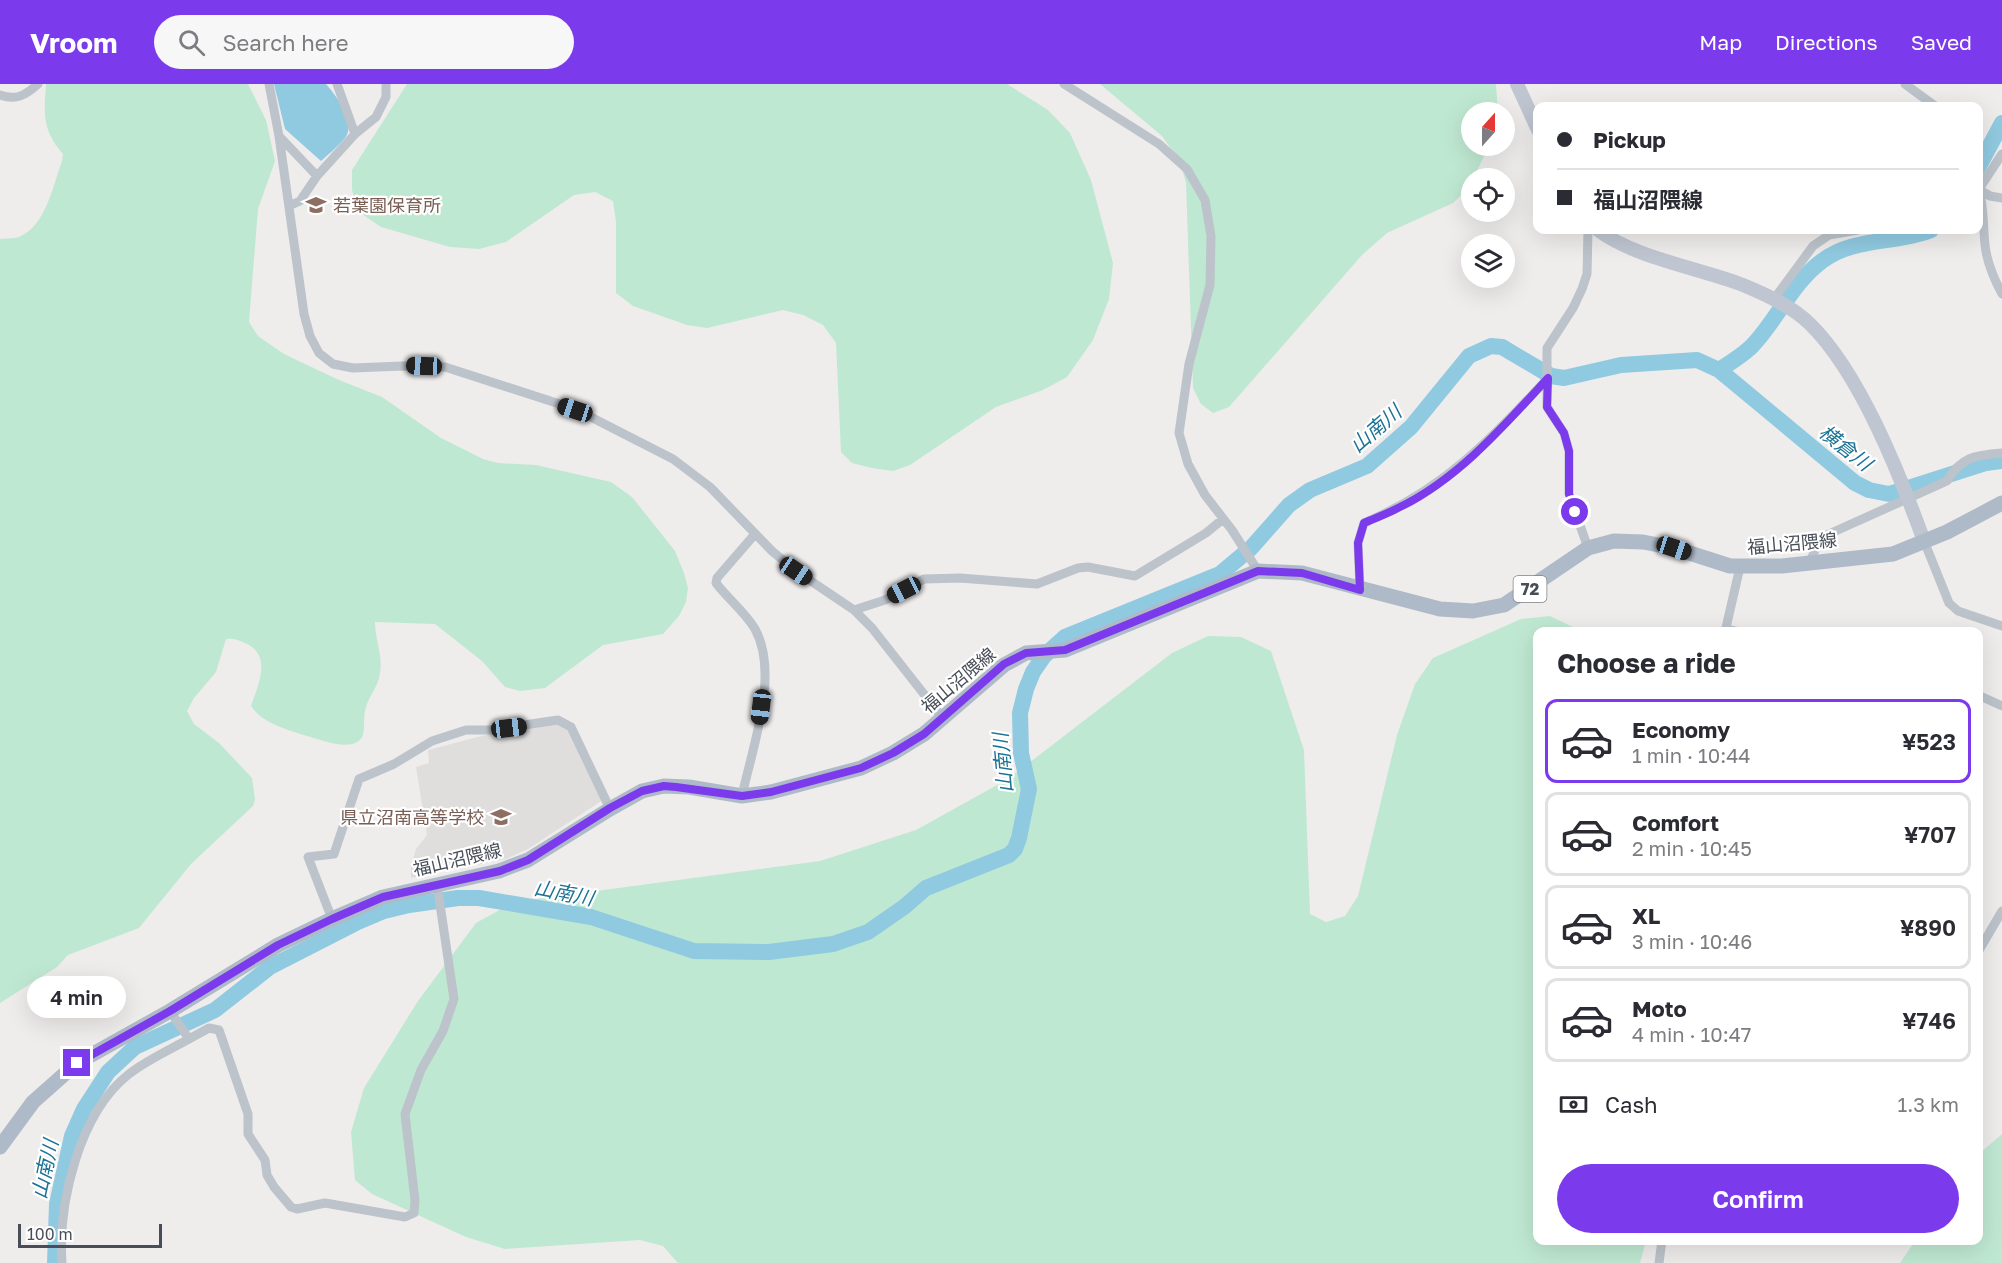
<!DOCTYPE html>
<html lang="en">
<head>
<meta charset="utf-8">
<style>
	body { margin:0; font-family:"Golos Text","Noto Sans JP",sans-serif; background:#f7f7f7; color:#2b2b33; height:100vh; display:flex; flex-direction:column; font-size:22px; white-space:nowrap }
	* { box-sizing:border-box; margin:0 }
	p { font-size:20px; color:#7c7c81 }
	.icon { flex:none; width:33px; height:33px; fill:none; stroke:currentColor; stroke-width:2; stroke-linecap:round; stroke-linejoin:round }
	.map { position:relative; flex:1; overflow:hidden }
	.panel { position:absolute; left:1533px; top:543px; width:450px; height:618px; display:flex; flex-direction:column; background:#fff; border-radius:12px; box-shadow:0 6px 24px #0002 }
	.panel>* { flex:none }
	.hud { position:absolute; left:1533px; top:18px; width:450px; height:132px; border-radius:12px; box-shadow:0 6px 24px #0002; display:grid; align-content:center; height:132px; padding:0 24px; background:#fff }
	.needle { width:39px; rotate:21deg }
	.controls { position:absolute; left:1461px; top:18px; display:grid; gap:12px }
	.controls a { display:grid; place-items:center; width:54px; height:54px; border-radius:50%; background:#fff; box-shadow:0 6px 24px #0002; font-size:30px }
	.scale { position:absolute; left:18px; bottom:15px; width:144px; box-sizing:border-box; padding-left:6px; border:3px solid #474e57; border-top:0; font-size:16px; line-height:21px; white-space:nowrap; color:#474e57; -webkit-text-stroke:4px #fff; paint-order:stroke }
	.end { position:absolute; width:27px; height:27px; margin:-14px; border:8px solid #7c3aed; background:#fff; box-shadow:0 0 0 3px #fff }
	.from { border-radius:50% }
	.bubble { position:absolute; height:42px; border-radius:21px; background:#fff; box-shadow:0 6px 24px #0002; font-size:20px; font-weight:600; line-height:42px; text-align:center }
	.car { position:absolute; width:18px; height:36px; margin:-18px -9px; border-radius:8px; box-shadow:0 0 4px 2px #0007; background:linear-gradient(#222 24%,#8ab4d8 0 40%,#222 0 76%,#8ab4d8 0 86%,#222 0) }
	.hud b { display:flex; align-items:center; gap:21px; height:57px; font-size:22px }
	.hud b+b { border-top:2px solid #e1e1e2 }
	.hud i { width:15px; height:15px; background:#2b2b33 }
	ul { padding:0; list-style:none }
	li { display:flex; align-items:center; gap:18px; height:84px; margin:0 12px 9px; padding:0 12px; border:3px solid #e1e1e2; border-radius:12px }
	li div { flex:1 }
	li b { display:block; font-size:22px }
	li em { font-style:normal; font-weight:600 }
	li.active { border-color:#7c3aed }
	li>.icon { width:54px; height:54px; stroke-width:1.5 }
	h2 { padding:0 24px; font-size:27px; line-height:72px }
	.pay { display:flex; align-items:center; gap:15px; height:66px; padding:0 24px; font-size:22px }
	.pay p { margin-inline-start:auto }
	.button { display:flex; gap:12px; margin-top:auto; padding:12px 24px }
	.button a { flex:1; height:69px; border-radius:36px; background:#7c3aed; color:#fff; font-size:24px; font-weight:600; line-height:69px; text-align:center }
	header { display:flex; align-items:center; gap:36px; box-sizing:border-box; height:84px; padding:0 30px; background:#7c3aed; color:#fff }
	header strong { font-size:28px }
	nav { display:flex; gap:33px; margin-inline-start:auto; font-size:21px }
	.search { width:420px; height:54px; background:#f7f7f7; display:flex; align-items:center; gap:15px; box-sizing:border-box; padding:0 21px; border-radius:33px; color:#7c7c81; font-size:22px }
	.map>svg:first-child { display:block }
	.education { fill:#e0dedd }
	.green { fill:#bfe8d2 }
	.water { fill:#90cae1 }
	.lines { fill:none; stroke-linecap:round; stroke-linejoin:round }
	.river { stroke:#90cae1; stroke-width:16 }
	.street { stroke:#bcc3ca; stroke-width:9 }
	.secondary { stroke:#bfc6d1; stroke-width:14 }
	.primary { stroke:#afbac8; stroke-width:15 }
	.route { stroke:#7c3aed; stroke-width:8 }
	.labels { text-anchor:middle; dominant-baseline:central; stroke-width:4.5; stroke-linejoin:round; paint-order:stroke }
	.shield { fill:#fff; stroke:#7e8389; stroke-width:1.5 }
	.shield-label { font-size:16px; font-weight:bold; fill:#474e57 }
	.education-label { font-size:18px; fill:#785e54; stroke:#fff; text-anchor:start }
	.street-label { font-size:18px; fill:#474e57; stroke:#fff }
	.water-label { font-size:20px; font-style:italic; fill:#1c7395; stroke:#fff }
</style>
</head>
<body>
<header>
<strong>Vroom</strong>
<div class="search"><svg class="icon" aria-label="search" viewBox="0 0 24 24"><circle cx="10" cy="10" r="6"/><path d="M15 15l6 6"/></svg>Search here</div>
<nav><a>Map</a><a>Directions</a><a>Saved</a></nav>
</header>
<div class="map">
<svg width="2002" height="1179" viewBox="0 0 2002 1179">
	<rect width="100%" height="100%" fill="#efecec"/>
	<!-- education -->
	<path class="education" d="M559,640L566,642L603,716L528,765L506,775L411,794V783L416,765L427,751L416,683L429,679L428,666L489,650Z"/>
	<!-- green -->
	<path class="green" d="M46,0H248L266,36L275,77L258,125L249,238L258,252L284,270L339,296L382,313L441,354L483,375L498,379L536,381L611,398L632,413L675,467L684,489L688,504L686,518L679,532L663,550L603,561L545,604L520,607L505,603L482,577L435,540L375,538C375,556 383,571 380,589C379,601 369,612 366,623C363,632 365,642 363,651C356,670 321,656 307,652C288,646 262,639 251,622C258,601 273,571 245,559C238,556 234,554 226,555L216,588L194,614L187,627L194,640L219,659L252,694L255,715L253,722L191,780L139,844L68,871L57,883L0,919V155C6,154 13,155 19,153C46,142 53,101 62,77L63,70C42,46 44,30 46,0Z
		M407,0H1007L1048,26L1070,49L1091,96L1113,179L1109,215L1093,256L1067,293L1043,306L996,323L910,381L893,387L872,384L852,379L841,368L836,259L823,241L803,231L783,226L707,244L687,241L633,222L616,209V138L613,117L595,108L574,111L506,158L479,165L450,163L381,143L359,128L352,106V86Z
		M1100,0H1496L1498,28H1472V62H1489L1468,105L1453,119L1387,149L1362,171L1229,323L1213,329L1201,320L1193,304L1186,98L1179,76L1162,52Z
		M1550,532L1581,547L1538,548V1156L1646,1157L1640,1179H678L663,1162L640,1156L505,1165L466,1153L372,1110L355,1096L351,1048L364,1004L418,917L476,839L514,818L820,777L916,746L1008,695L1172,569L1208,552L1241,553L1271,567L1304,666L1310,830L1326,838L1345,832L1358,812L1397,651L1415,600L1433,574L1521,535Z
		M2002,1050V1179H1900L1915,1157L1978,1156L1979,1070Z"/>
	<!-- water -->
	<path class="water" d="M274,0H326C336,12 357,38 345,54C338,62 329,70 321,77L285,45Z"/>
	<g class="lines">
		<!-- river -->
		<path class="river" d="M1978,84L2002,39
			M1719,286C1730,279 1743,271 1752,262C1777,236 1792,199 1822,177C1853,153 1896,160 1931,146
			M55,1179L57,1120L72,1052L84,1025L108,988L135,963L215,926L270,883L358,838L384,827L409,821L458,814H479L591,833L694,867L769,868L833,860L868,848L904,823L926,804L1009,771L1015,765L1019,754L1029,705L1021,669L1020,629L1026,605L1033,588L1044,572L1065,553L1220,490L1251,464L1289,421L1310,406L1367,382L1411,343L1469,272L1491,262L1502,263L1551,292L1564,294L1621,281L1697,276L1719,286L1855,399L1869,406L1889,410L1986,379L2002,377"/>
		<!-- street -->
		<path class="street" d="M269,0L279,52L304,230L310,252L319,269L333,280L353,284L402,282L445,283L575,325L673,375L710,403L772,467L796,487L854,526L872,544L942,633
			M337,0L355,50
			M1064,0L1159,60L1187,85L1205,116L1211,152L1210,201L1189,280L1179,349L1188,380L1205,411L1232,446L1258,487
			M1905,0L1935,22
			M0,11C16,17 26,11 38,0
			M279,52L317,92
			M2002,70L1979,105C1984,124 1983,142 1985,161C1987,179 1994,195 2002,210
			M1978,105L1990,112L2002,114
			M289,122L300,117L317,92L355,50L376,33L386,13V0
			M1588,146L1587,190L1582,205L1573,224L1547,264V323L1564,349L1569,367V410L1588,464
			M1774,215L1813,162L1829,151L1858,146
			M1924,457L1949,519L1958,527L2002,542
			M1810,478L1820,454L1947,397C1961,373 1975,371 2002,369
			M1360,506L1358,459L1364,439C1444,405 1489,357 1548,294
			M854,526L885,516L924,495L960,494L1037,500L1078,484L1088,483L1135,492L1206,449L1223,435
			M1726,545L1739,548
			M1725,548L1740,483
			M1776,548H1782
			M1978,611L2002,622
			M742,712C752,664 780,590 755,545C745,528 728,515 716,499L717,494L755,450
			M332,835L308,773L334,770L359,695L394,680L432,657L466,646H490L558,636L571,643L610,725
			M1978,868L2002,827
			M170,927L189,955L209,944L219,946L248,1030V1050L265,1076L267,1091L274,1103L291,1123L297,1125L325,1119L405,1133L414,1129L415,1116L405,1030L421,986L443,947L454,915L437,800
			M62,1179C58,1119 79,1029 129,990C147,976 169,966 189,955
			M1659,1179L1662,1156"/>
		<!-- secondary -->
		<path class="secondary" d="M1517,0L1538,46
			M1598,146C1635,174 1699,184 1743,201C1767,211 1791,222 1810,240C1860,289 1900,391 1924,457"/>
		<!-- primary -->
		<path class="primary" d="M0,1063L33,1018L77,979L170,927L278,861L332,835L383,813L499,787L528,776L610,725L642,707L664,702L689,703L742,712L771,708L861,684L893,669L924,650L1004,581L1026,569L1065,566L1258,487L1302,489L1440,525L1473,527L1504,521L1588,464L1614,457L1643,458L1674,464L1730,482H1782L1893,470L1947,448L2002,419"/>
	</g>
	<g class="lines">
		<!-- route -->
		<path class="route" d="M77,979L170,927L278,861L332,835L383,813L500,787L528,776L610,724L642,707L664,702L676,703L742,712L771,708L861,684L893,669L924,650L1004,580L1026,569L1065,566L1258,487L1302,489L1360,506L1358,459L1364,439C1375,434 1387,430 1398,424C1457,396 1504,342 1548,294L1547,323L1564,349L1569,367V410L1575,428"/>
	</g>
	<!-- icons -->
	<defs>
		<g id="school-bare" transform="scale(1.62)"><path d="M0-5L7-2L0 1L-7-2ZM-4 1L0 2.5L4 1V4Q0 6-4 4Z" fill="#8d6e63" stroke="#fff" stroke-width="2.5" paint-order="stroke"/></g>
	</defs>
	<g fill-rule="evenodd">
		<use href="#school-bare" x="316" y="121"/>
		<use href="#school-bare" x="501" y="733"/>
	</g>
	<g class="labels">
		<!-- shield labels -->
		<rect class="shield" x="1513.5" y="492" width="33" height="26" rx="4.5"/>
		<g class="shield-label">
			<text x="1530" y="505">72</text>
		</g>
		<!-- education labels -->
		<g class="education-label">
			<text x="333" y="121">若葉園保育所</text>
			<text x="484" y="733" text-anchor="end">県立沼南高等学校</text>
		</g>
		<!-- street labels -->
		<g class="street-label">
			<text transform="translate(1792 459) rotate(-5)">福山沼隈線</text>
			<text transform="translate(958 596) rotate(-40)">福山沼隈線</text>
			<text transform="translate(457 775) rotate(-13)">福山沼隈線</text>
		</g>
		<!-- water labels -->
		<g class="water-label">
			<text transform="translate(1375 344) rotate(-41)">山南川</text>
			<text transform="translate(1846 363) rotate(38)">横倉川</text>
			<text transform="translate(1002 679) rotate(-95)">山南川</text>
			<text transform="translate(564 808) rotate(11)">山南川</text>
			<text transform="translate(44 1085) rotate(-78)">山南川</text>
		</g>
	</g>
</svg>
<div class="controls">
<a><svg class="needle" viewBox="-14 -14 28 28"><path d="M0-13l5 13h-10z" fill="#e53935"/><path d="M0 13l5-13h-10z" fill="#7c7c81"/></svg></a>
<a><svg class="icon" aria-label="locate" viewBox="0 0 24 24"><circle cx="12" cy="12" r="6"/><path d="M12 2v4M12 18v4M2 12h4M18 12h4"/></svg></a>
<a><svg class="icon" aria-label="layers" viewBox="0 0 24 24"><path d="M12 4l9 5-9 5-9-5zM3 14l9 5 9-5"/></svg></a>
</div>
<div class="scale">100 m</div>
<i class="end from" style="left:1575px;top:428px"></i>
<i class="end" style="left:77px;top:979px"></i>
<div class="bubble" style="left:27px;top:892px;width:99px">4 min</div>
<i class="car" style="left:424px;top:282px;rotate:272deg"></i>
<i class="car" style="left:575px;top:326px;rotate:288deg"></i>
<i class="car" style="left:1674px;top:464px;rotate:108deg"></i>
<i class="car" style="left:796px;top:487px;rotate:124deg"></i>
<i class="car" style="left:904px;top:506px;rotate:243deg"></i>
<i class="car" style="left:761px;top:623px;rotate:187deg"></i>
<i class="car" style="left:509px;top:644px;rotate:83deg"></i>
<div class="hud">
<b><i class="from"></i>Pickup</b>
<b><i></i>福山沼隈線</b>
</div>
<section class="panel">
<h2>Choose a ride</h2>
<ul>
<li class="active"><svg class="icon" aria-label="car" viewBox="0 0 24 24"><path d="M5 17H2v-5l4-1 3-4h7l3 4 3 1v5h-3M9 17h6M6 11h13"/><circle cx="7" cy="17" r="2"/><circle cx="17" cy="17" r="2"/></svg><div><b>Economy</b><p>1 min · 10:44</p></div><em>¥523</em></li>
<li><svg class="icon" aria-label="car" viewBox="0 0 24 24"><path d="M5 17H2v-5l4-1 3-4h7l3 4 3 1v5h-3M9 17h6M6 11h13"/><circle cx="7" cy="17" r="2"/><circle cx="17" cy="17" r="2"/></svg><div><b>Comfort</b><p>2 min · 10:45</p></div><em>¥707</em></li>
<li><svg class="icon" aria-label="car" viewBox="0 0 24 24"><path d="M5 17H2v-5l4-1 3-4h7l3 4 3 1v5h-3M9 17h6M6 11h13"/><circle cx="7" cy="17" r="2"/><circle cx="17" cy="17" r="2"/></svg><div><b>XL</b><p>3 min · 10:46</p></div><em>¥890</em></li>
<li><svg class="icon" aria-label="car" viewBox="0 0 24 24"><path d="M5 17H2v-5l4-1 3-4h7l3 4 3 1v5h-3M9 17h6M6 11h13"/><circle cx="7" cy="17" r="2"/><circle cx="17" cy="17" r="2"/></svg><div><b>Moto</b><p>4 min · 10:47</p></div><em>¥746</em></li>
</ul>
<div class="pay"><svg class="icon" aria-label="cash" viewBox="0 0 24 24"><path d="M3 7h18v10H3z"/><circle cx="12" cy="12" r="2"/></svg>Cash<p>1.3 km</p></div>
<div class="button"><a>Confirm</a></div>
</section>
</div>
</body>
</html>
